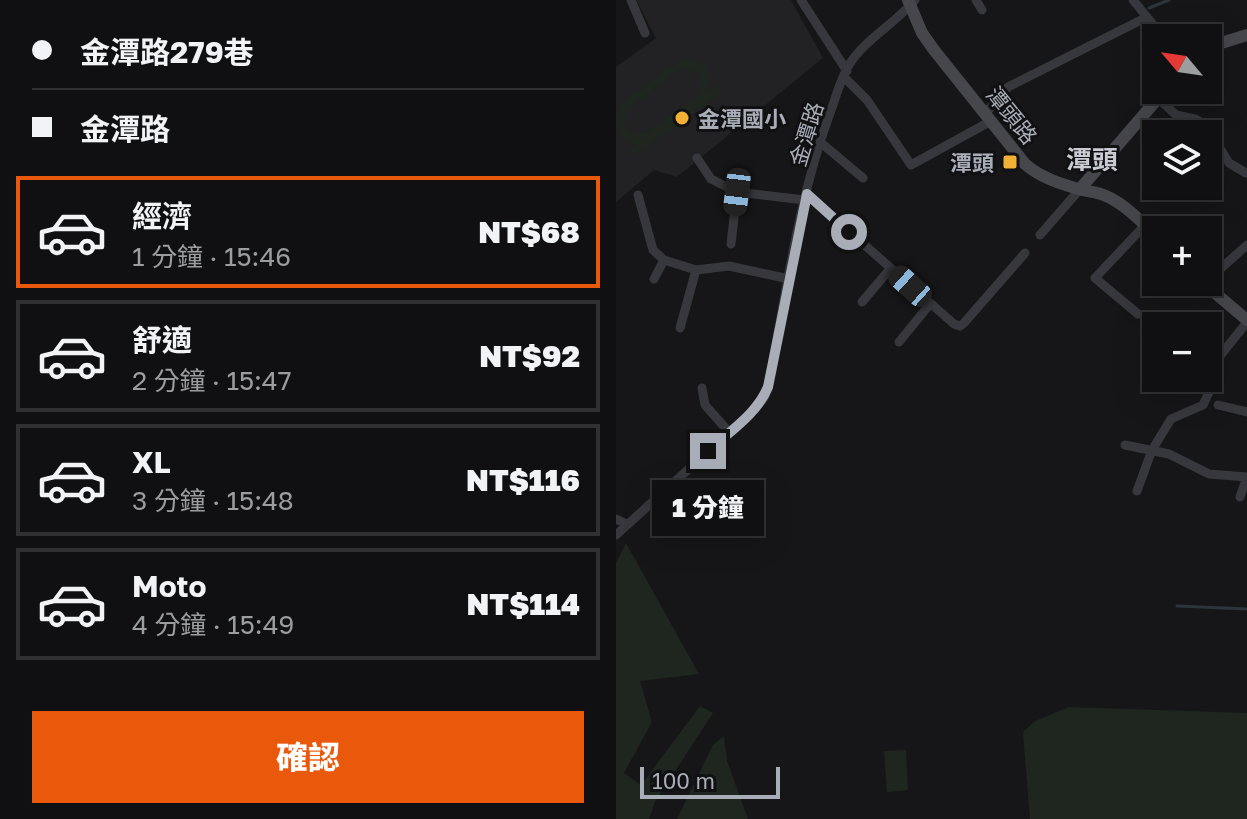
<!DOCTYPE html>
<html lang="zh-TW">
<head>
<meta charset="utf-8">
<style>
	body { margin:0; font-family:"Golos Text","Noto Sans TC",sans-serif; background:#19191b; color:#f1f3f6; height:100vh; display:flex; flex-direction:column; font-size:30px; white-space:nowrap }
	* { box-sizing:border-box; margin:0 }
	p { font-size:26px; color:#9c9d9f }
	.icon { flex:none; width:44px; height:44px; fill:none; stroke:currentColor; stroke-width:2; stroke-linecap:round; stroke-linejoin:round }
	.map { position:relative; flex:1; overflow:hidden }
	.sheet { display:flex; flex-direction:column; background:#101012; width:616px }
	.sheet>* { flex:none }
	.banner { display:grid; align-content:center; height:176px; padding:0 32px; background:#101012 }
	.needle { width:52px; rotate:299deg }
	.fabs { position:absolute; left:526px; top:24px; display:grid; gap:16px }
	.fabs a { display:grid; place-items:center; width:80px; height:80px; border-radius:0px; background:#101012; box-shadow:0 8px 32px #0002,0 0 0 2px #303032; font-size:40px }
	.scale { position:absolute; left:24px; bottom:20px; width:140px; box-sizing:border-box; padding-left:8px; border:4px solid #a8adb8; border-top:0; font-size:22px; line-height:28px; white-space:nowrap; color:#a8adb8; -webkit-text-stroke:6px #111113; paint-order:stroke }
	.end { position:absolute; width:36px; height:36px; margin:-18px; border:10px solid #a8adb8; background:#111; box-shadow:0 0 0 4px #111 }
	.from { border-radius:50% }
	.bubble { position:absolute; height:56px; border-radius:0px; background:#101012; box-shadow:0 8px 32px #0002,0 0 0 2px #303032; font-size:26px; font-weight:800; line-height:56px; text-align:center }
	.car { position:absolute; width:24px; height:48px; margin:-24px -12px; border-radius:10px; box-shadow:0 0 6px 2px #0007; background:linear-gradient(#222 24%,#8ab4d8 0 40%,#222 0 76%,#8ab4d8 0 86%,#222 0) }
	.banner b { display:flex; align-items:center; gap:28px; height:76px; font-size:30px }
	.banner b+b { border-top:2px solid #303032 }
	.banner i { width:20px; height:20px; background:#f1f3f6 }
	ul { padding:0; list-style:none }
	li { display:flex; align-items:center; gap:24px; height:112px; margin:0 16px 12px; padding:0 16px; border:4px solid #303032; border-radius:0px }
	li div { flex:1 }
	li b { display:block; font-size:30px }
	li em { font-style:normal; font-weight:800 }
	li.active { border-color:#ea580c }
	li>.icon { width:72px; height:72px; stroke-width:1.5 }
	.button { display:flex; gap:16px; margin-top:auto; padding:16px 32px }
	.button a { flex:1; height:92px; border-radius:0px; background:#ea580c; color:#fff; font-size:32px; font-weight:800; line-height:92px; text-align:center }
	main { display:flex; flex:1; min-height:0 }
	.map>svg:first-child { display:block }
	.built { fill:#222225 }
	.green { fill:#1e261f; fill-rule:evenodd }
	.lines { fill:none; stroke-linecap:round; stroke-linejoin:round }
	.stream { stroke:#2c353c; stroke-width:3 }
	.street { stroke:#37383d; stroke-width:9 }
	.secondary { stroke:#45474d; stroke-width:12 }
	.route { stroke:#a8adb8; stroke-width:10 }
	.poi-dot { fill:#f2b134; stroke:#111113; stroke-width:3 }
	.labels { text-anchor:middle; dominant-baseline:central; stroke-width:6; stroke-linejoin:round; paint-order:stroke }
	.street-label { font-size:22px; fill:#a8adb8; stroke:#111113 }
	.poi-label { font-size:22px; font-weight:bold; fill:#a8adb8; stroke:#111113; text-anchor:start }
	.quarter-label { font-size:26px; font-weight:bold; fill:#c9ccd4; stroke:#111113 }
</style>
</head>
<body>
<main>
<section class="sheet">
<div class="banner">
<b><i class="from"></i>金潭路279巷</b>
<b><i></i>金潭路</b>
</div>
<ul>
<li class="active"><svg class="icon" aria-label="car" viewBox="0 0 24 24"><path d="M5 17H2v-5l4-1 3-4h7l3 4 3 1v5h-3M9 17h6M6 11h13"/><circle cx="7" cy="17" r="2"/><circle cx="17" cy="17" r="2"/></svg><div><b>經濟</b><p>1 分鐘 · 15:46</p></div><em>NT$68</em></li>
<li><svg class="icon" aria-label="car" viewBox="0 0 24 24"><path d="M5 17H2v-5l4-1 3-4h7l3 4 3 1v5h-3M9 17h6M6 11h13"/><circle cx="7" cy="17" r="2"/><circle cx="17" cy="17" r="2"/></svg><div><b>舒適</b><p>2 分鐘 · 15:47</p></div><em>NT$92</em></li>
<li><svg class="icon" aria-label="car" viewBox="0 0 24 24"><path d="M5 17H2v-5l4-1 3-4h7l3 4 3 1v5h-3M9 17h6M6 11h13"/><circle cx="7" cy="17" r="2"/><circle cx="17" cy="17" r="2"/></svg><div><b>XL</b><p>3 分鐘 · 15:48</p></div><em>NT$116</em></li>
<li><svg class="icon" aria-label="car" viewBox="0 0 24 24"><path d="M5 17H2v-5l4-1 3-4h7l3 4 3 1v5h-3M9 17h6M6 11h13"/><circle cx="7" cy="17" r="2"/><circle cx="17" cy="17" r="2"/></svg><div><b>Moto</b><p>4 分鐘 · 15:49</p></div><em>NT$114</em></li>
</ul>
<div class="button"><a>確認</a></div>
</section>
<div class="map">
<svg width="631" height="819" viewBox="0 0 631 819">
	<rect width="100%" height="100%" fill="#161618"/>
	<!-- built -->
	<path class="built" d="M20,0H175L207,58L61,177L38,170L0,202V67L40,38Z"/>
	<!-- green -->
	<path class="green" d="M68,60C96,60 96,69 91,92L102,84L105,93L19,155L14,151L20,145C0,140 0,125 3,105L60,62ZM64,69H70L83,73L86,79L83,94L28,134L14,133L9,128L11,113L13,109Z
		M10,543L83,674L24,681L36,722L8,773L25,785L84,706L97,713L39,802L33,819H0V563Z
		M453,707L631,713V819H414L407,732L419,721Z
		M108,736L111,761L132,819H61L97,745Z
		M290,750L292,790L271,792L268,751Z"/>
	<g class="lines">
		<!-- stream -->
		<path class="stream" d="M533,8L553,0
			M561,606L631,609"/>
		<!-- street -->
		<path class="street" d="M15,0L29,33
			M185,0L231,71
			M360,0L366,10
			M517,0L548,38
			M228,77L251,100L295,165L375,121
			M542,98L560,115L579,119L590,125L613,163L630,173
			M369,114L392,87L531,17
			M204,142L247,178
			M81,158L95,179L121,192L189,200
			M191,194L338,324L344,326L348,323L409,253
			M22,195L37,250L48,260L80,270L113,266L173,279
			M424,235L464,189
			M115,244L121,192
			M38,279L48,260
			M592,280L631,245
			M246,302L274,269
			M522,314L479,278L529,225
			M64,328L80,270
			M283,342L314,304
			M592,375L596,366L631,322
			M86,388L89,405L113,432
			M602,405L631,412
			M509,445L553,454L593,474L631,477L624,497
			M521,491L536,450L555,419L587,405L593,392L590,381L591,378
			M0,519L11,524
			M0,535L140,408L148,398L152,387C170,297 181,203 213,116C219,100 224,80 233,65C248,40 280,23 299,0"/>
		<!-- secondary -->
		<path class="secondary" d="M292,0L306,33L318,50L409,164C425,178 445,184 466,190C474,192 483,192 490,196C509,204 525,222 540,235
			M592,50L602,44L631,35
			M464,189L549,90
			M586,282L631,320"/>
	</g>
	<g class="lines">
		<!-- route -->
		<path class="route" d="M92,451C114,431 141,414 152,387L191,194L233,232"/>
	</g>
	<!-- markers -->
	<g class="poi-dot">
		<circle cx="66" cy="118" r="8"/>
		<rect x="386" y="154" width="16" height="16" rx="4"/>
	</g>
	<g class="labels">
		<!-- street labels -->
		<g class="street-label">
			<text transform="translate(396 115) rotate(51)">潭頭路</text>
			<text transform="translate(190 134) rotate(-73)">金潭路</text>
		</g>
		<!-- poi labels -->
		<g class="poi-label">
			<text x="82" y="118">金潭國小</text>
			<text x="378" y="162" text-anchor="end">潭頭</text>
		</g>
		<!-- quarter labels -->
		<g class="quarter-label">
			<text x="476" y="159">潭頭</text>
		</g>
	</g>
</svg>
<div class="fabs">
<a><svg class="needle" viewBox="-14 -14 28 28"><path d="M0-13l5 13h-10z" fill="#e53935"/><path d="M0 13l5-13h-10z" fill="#9c9d9f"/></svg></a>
<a><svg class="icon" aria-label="layers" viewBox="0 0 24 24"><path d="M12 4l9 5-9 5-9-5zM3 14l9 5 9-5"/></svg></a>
<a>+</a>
<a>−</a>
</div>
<div class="scale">100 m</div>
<i class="end from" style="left:233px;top:232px"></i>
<i class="end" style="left:92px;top:451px"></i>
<div class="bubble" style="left:36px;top:480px;width:112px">1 分鐘</div>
<i class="car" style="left:121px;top:192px;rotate:187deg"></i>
<i class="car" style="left:294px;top:286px;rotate:312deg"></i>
</div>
</main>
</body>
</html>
